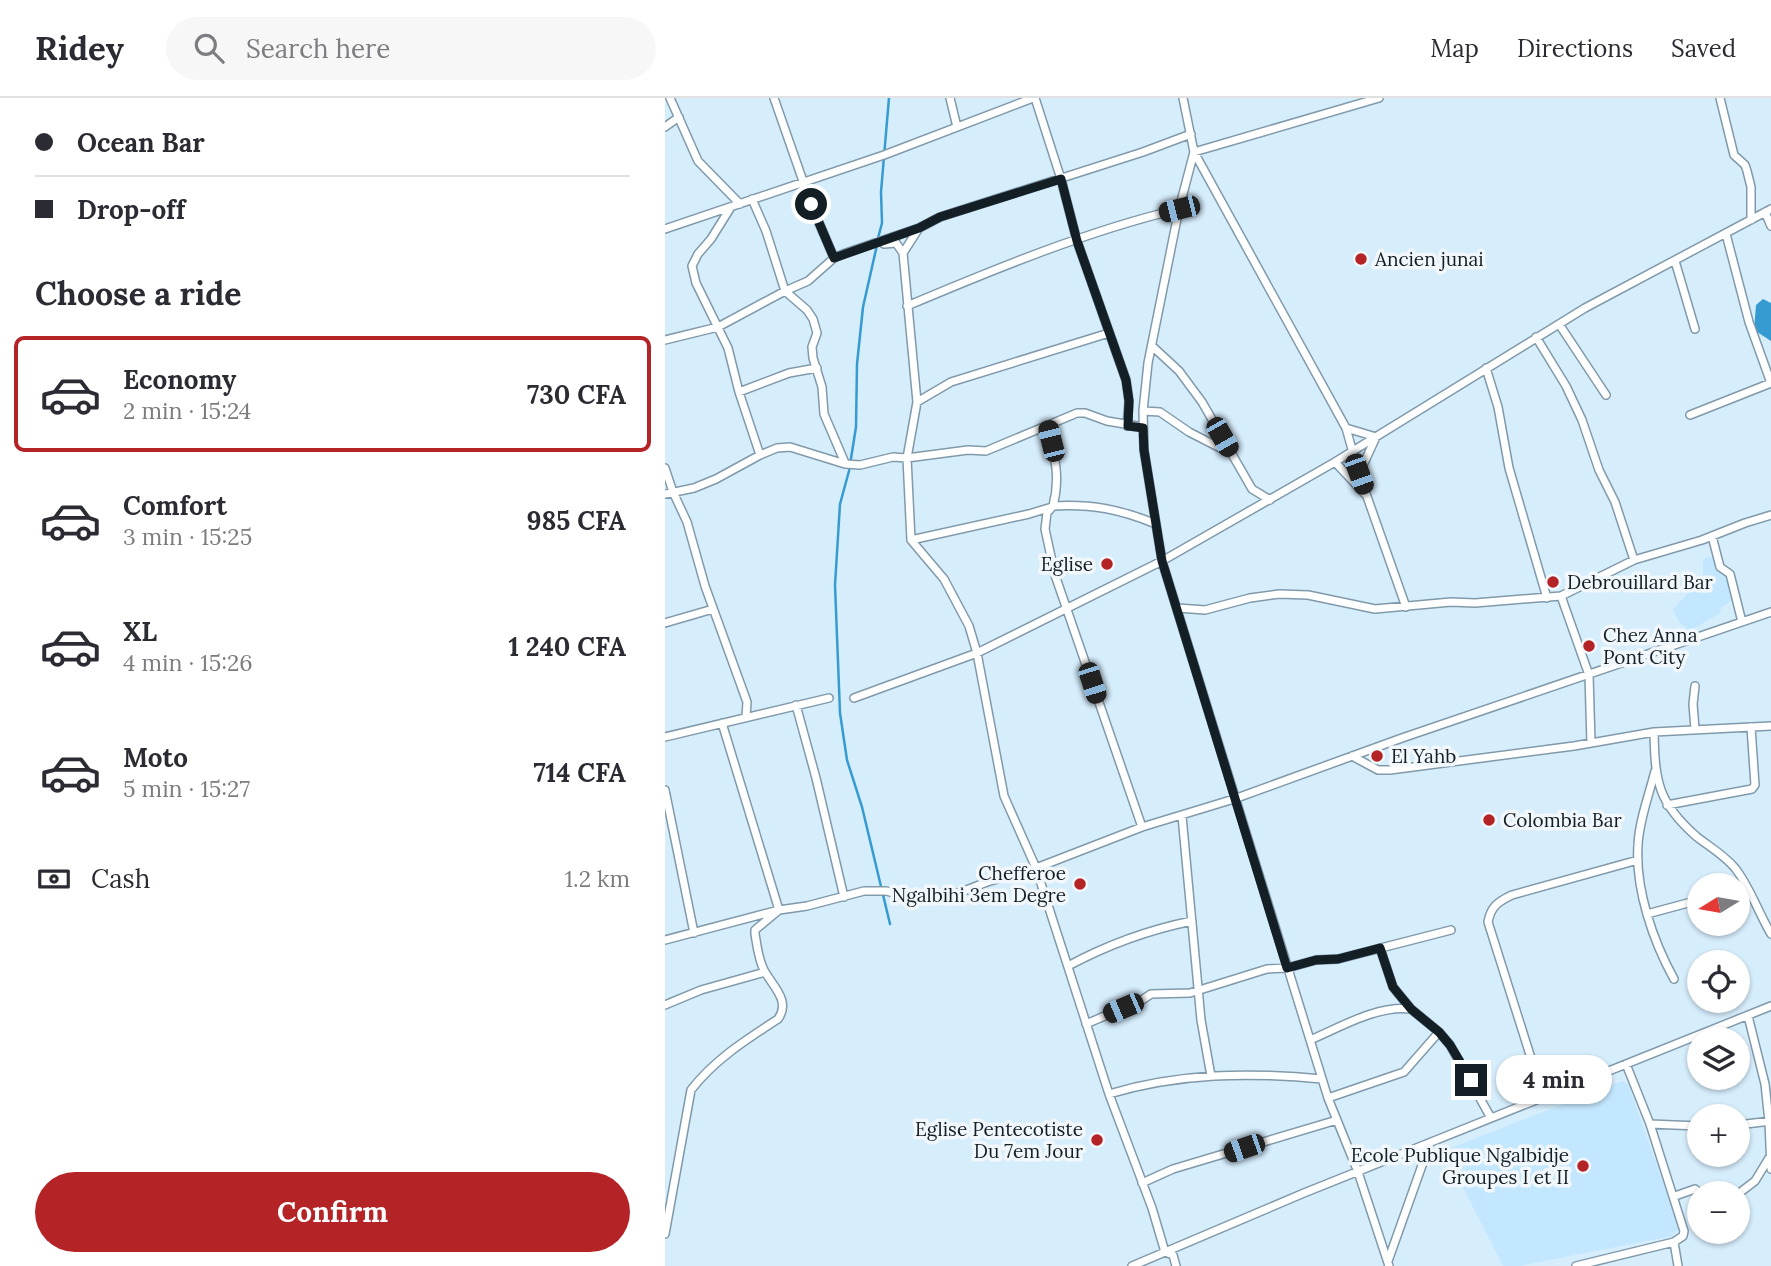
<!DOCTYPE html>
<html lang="en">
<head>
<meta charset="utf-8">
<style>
	body { margin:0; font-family:Lora,serif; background:#f7f7f7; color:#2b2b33; height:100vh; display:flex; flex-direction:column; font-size:26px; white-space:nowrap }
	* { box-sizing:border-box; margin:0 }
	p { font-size:23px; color:#7c7c81 }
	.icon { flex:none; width:38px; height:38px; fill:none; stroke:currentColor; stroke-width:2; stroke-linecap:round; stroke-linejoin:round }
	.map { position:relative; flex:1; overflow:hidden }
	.sheet { display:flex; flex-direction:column; background:#fff; width:665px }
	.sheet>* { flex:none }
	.banner { display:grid; align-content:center; height:154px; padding:0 35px; background:#fff }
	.needle { width:46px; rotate:259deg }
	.tools { position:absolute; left:1022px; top:775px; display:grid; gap:14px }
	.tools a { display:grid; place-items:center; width:63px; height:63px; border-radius:50%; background:#fff; box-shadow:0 2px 5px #0004; font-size:35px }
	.end { position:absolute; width:32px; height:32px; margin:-16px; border:9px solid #141f25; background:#fff; box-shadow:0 0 0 4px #fff }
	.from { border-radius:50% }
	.bubble { position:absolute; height:49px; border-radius:24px; background:#fff; box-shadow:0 2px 5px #0004; font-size:23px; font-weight:700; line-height:49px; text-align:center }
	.car { position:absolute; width:21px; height:42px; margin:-21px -10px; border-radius:9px; box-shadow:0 0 5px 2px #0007; background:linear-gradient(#222 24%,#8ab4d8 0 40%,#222 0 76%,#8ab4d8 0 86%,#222 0) }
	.banner b { display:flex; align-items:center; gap:24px; height:66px; font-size:26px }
	.banner b+b { border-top:2px solid #e1e1e2 }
	.banner i { width:18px; height:18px; background:#2b2b33 }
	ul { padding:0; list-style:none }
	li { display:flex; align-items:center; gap:21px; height:116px; margin:0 14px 10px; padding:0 21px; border:4px solid transparent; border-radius:10px }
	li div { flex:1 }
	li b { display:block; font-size:26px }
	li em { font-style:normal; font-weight:700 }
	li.current { border-color:#b42427 }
	li>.icon { width:63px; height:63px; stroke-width:1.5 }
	h2 { padding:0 35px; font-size:32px; line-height:84px }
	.pay { display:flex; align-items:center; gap:18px; height:77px; padding:0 35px; font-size:26px }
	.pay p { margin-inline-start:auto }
	.action { display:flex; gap:14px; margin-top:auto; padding:14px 35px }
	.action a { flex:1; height:80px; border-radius:42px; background:#b42427; color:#fff; font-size:28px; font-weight:700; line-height:80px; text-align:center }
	header { display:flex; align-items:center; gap:42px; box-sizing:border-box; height:98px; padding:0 35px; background:#fff; border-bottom:2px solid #e1e1e2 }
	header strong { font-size:33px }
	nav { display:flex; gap:38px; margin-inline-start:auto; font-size:24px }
	.search { width:490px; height:63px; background:#f7f7f7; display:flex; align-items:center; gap:18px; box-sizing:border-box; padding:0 24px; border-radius:38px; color:#7c7c81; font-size:26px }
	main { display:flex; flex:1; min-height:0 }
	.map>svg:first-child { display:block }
	.built { fill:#c3e7fe }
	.water { fill:#359bd0 }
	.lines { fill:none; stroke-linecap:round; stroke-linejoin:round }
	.stream { stroke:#359bd0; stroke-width:2.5 }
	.street-casing { stroke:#809aab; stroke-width:10 }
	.street { stroke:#fff; stroke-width:7 }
	.route { stroke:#141f25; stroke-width:9 }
	.poi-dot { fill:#b42427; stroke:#f1f7fb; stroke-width:2.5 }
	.labels { text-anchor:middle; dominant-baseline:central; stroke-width:7; stroke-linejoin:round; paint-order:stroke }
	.poi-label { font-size:19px; fill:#141f25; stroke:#f1f7fb; text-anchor:start }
</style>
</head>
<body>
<header>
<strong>Ridey</strong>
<div class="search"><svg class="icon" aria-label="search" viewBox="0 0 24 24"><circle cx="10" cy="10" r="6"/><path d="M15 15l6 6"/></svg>Search here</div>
<nav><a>Map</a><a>Directions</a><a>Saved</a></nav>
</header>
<main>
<section class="sheet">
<div class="banner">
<b><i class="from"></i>Ocean Bar</b>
<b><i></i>Drop-off</b>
</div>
<h2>Choose a ride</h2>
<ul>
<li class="current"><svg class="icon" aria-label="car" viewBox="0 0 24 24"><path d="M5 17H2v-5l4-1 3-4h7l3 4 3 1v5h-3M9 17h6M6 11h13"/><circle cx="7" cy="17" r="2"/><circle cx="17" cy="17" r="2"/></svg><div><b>Economy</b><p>2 min · 15:24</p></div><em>730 CFA</em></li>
<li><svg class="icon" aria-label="car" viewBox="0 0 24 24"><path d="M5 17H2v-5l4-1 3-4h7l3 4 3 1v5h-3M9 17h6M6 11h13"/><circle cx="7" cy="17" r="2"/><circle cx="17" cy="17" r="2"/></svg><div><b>Comfort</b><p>3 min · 15:25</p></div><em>985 CFA</em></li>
<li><svg class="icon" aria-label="car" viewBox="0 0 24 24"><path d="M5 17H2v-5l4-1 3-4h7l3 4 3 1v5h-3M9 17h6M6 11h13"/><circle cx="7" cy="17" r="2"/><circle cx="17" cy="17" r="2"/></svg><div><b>XL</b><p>4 min · 15:26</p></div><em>1 240 CFA</em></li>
<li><svg class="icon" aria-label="car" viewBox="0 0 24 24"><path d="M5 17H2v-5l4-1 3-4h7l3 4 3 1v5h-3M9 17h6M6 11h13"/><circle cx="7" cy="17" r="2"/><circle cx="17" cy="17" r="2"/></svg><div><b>Moto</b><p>5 min · 15:27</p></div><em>714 CFA</em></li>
</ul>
<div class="pay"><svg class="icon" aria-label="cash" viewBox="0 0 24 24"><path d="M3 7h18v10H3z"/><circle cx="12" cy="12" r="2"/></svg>Cash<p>1.2 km</p></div>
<div class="action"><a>Confirm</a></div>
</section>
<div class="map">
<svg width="1106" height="1168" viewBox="0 0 1106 1168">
	<rect width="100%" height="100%" fill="#d6edfc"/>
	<!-- built -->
	<path class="built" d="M1041,459H1049L1052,471L1060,477L1067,502L1057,509L1054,516L1024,533L1015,525L1008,512L1038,477V462Z
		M957,983L963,986L1014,1130L1007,1138L854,1168H838L782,1058L786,1050Z"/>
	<!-- water -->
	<path class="water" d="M1098,201L1106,205V243L1089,232L1091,207Z"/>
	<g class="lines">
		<!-- stream -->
		<path class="stream" d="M213,140L217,125L216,94L224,0
			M212,147L198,209L192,266L191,329L184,373L175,406L170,487L175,615L182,662L197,709L225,826"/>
		<!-- street casing -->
		<g class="street-casing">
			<path id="street" d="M5,0L33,63L75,106
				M109,0L146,106L169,160
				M285,0L292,29
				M370,0L396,81L412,143L461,282L464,303L462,328
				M518,0L529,54L514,111L483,265L478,313L479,352L497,463L663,1000L693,1074L724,1168
				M1055,0L1069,57L1080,67L1082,73L1086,89V122
				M0,29L14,19
				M87,101L101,133L120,193L142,212L148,221L152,235L147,249L148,260L157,289L159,316L180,365
				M66,109L46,141L33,156L27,168L31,185L63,250L74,294L95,357
				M1100,114L1106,128
				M0,131L219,57L368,0
				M1061,136L1084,224L1106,285
				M215,143L219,146L231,145L238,155L252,304L242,360L246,442L279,481L304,528L312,555L339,698L371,770L444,996L487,1110L500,1154L508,1157L511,1168
				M238,155L254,130
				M1010,163L1030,231
				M242,208C330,171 422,133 514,111
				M894,226L941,297
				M871,239L901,288L917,322L934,372L950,404L969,462
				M0,242L53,229L120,193L143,183L169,160L178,156L254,130L275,119L478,54L526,36
				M487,248L514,273L537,304L587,391L605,402
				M821,270L833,309L844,370L882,500
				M74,294L124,275L152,270
				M252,304L286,284L444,235
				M478,313L495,314L524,334L567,356
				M1025,317L1106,285
				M382,327C389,356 396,378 388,408C428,406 454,411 491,426
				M681,330L694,376L741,509
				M670,364L700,396
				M0,370L8,394L22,424L40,488L82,604L81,619
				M694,376L711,339L681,330L529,54L714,0
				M0,396L29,390L51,381L95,357L112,350L125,349L180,366L195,367L228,359L242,360L303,352L321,353L412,315H420L442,323L478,329
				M388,408L382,415L380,431L390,477L477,729
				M1047,438L1055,469L1065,476L1077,524
				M246,442L364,416L387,409
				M513,510L540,512L585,500L614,496L643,497L710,511L786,504L810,505L896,498
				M0,525L48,511
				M189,600L312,555L497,463L670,364L920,210L1106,111
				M131,607L151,680L179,799
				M1030,631L1028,606L1030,588
				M989,634C990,684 993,705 1032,739C1045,749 1059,757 1070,770C1085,789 1093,814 1106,836
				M0,639L164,600
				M926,645L924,577L896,498L969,462L1037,442L1080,425L1106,417
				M687,658L713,672H725L909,648L989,634L1106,628
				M990,673C984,697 974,723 973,747C970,791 988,843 1009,881
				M0,692L29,835
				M1002,707L1087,691L1090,687L1086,629
				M517,718L536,922L546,978
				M982,816L1034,802
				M0,842L114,812L142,808L199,793H221L250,800L268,801L286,798L322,784L371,770L477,729L569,701L737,640L1106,514
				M715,850L728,889L746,911L774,934L785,947L826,1020
				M403,868C442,847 483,832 527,823
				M0,907L36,892L100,874
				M1083,918L1100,986L1104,1023L1106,1071
				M421,926L477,902L486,896L525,895L602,871L622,870L651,862L673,861L786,832
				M645,942C676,929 712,907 746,911
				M444,996C514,975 584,974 657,981
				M878,998L823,824C826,809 832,804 847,797L973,762
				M663,1000L739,974L774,934
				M985,1026L1034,1028
				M1073,1027L1106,1023
				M477,1085L508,1071L672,1022
				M1073,1096L1090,1083L1104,1060
				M1010,1098L1030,1091L1036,1096
				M0,1136L26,992C49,962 82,941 113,921C127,902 105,886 98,870C93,859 92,847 90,836V832L114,812L57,625
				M1009,1144L1013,1168
				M723,1163L765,1045
				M467,1168L639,1095L1106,908
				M911,1168L1009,1144L1018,1138L1019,1133L985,1026L961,966"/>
		</g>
		<!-- street -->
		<use href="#street" class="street"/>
	</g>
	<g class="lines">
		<!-- route -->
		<path class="route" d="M146,106L169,160L254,130L275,119L396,81L412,143L461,282L464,303L463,328L478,330L479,352L497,463L622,870L651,862L673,861L715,850L728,889L746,911L774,934L785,947L806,982"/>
	</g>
	<!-- markers -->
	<g class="poi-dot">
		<circle cx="696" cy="161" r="7"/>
		<circle cx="442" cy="466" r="7"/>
		<circle cx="888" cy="484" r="7"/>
		<circle cx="924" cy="548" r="7"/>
		<circle cx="712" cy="658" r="7"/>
		<circle cx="824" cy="722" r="7"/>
		<circle cx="415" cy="786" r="7"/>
		<circle cx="432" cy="1042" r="7"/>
		<circle cx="918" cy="1068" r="7"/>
	</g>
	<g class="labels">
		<!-- poi labels -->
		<g class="poi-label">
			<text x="710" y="161">Ancien junai</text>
			<text x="428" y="466" text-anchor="end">Eglise</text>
			<text x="902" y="484">Debrouillard Bar</text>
			<text x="938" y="537">Chez Anna<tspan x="938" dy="22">Pont City</tspan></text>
			<text x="726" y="658">El Yahb</text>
			<text x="838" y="722">Colombia Bar</text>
			<text x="401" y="775" text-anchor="end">Chefferoe<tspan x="401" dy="22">Ngalbihi 3em Degre</tspan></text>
			<text x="418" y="1031" text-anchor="end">Eglise Pentecotiste<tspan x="418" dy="22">Du 7em Jour</tspan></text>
			<text x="904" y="1057" text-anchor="end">Ecole Publique Ngalbidje<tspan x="904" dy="22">Groupes I et II</tspan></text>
		</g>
	</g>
</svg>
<div class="tools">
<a><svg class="needle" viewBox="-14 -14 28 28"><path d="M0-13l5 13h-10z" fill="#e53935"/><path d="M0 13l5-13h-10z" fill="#7c7c81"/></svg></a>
<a><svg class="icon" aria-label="locate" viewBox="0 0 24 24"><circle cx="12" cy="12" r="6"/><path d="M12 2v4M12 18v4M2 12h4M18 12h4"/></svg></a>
<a><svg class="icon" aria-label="layers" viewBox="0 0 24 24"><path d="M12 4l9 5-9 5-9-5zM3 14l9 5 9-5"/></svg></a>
<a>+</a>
<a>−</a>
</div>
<i class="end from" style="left:146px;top:106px"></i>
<i class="end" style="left:806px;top:982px"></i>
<div class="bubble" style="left:831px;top:957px;width:116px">4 min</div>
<i class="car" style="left:514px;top:111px;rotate:256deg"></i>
<i class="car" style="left:557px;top:339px;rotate:150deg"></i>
<i class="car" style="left:386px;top:343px;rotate:346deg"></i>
<i class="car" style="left:694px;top:376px;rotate:160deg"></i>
<i class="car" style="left:427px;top:585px;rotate:162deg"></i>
<i class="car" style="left:458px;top:910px;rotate:247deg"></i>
<i class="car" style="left:579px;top:1050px;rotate:251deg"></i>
</div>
</main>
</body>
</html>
